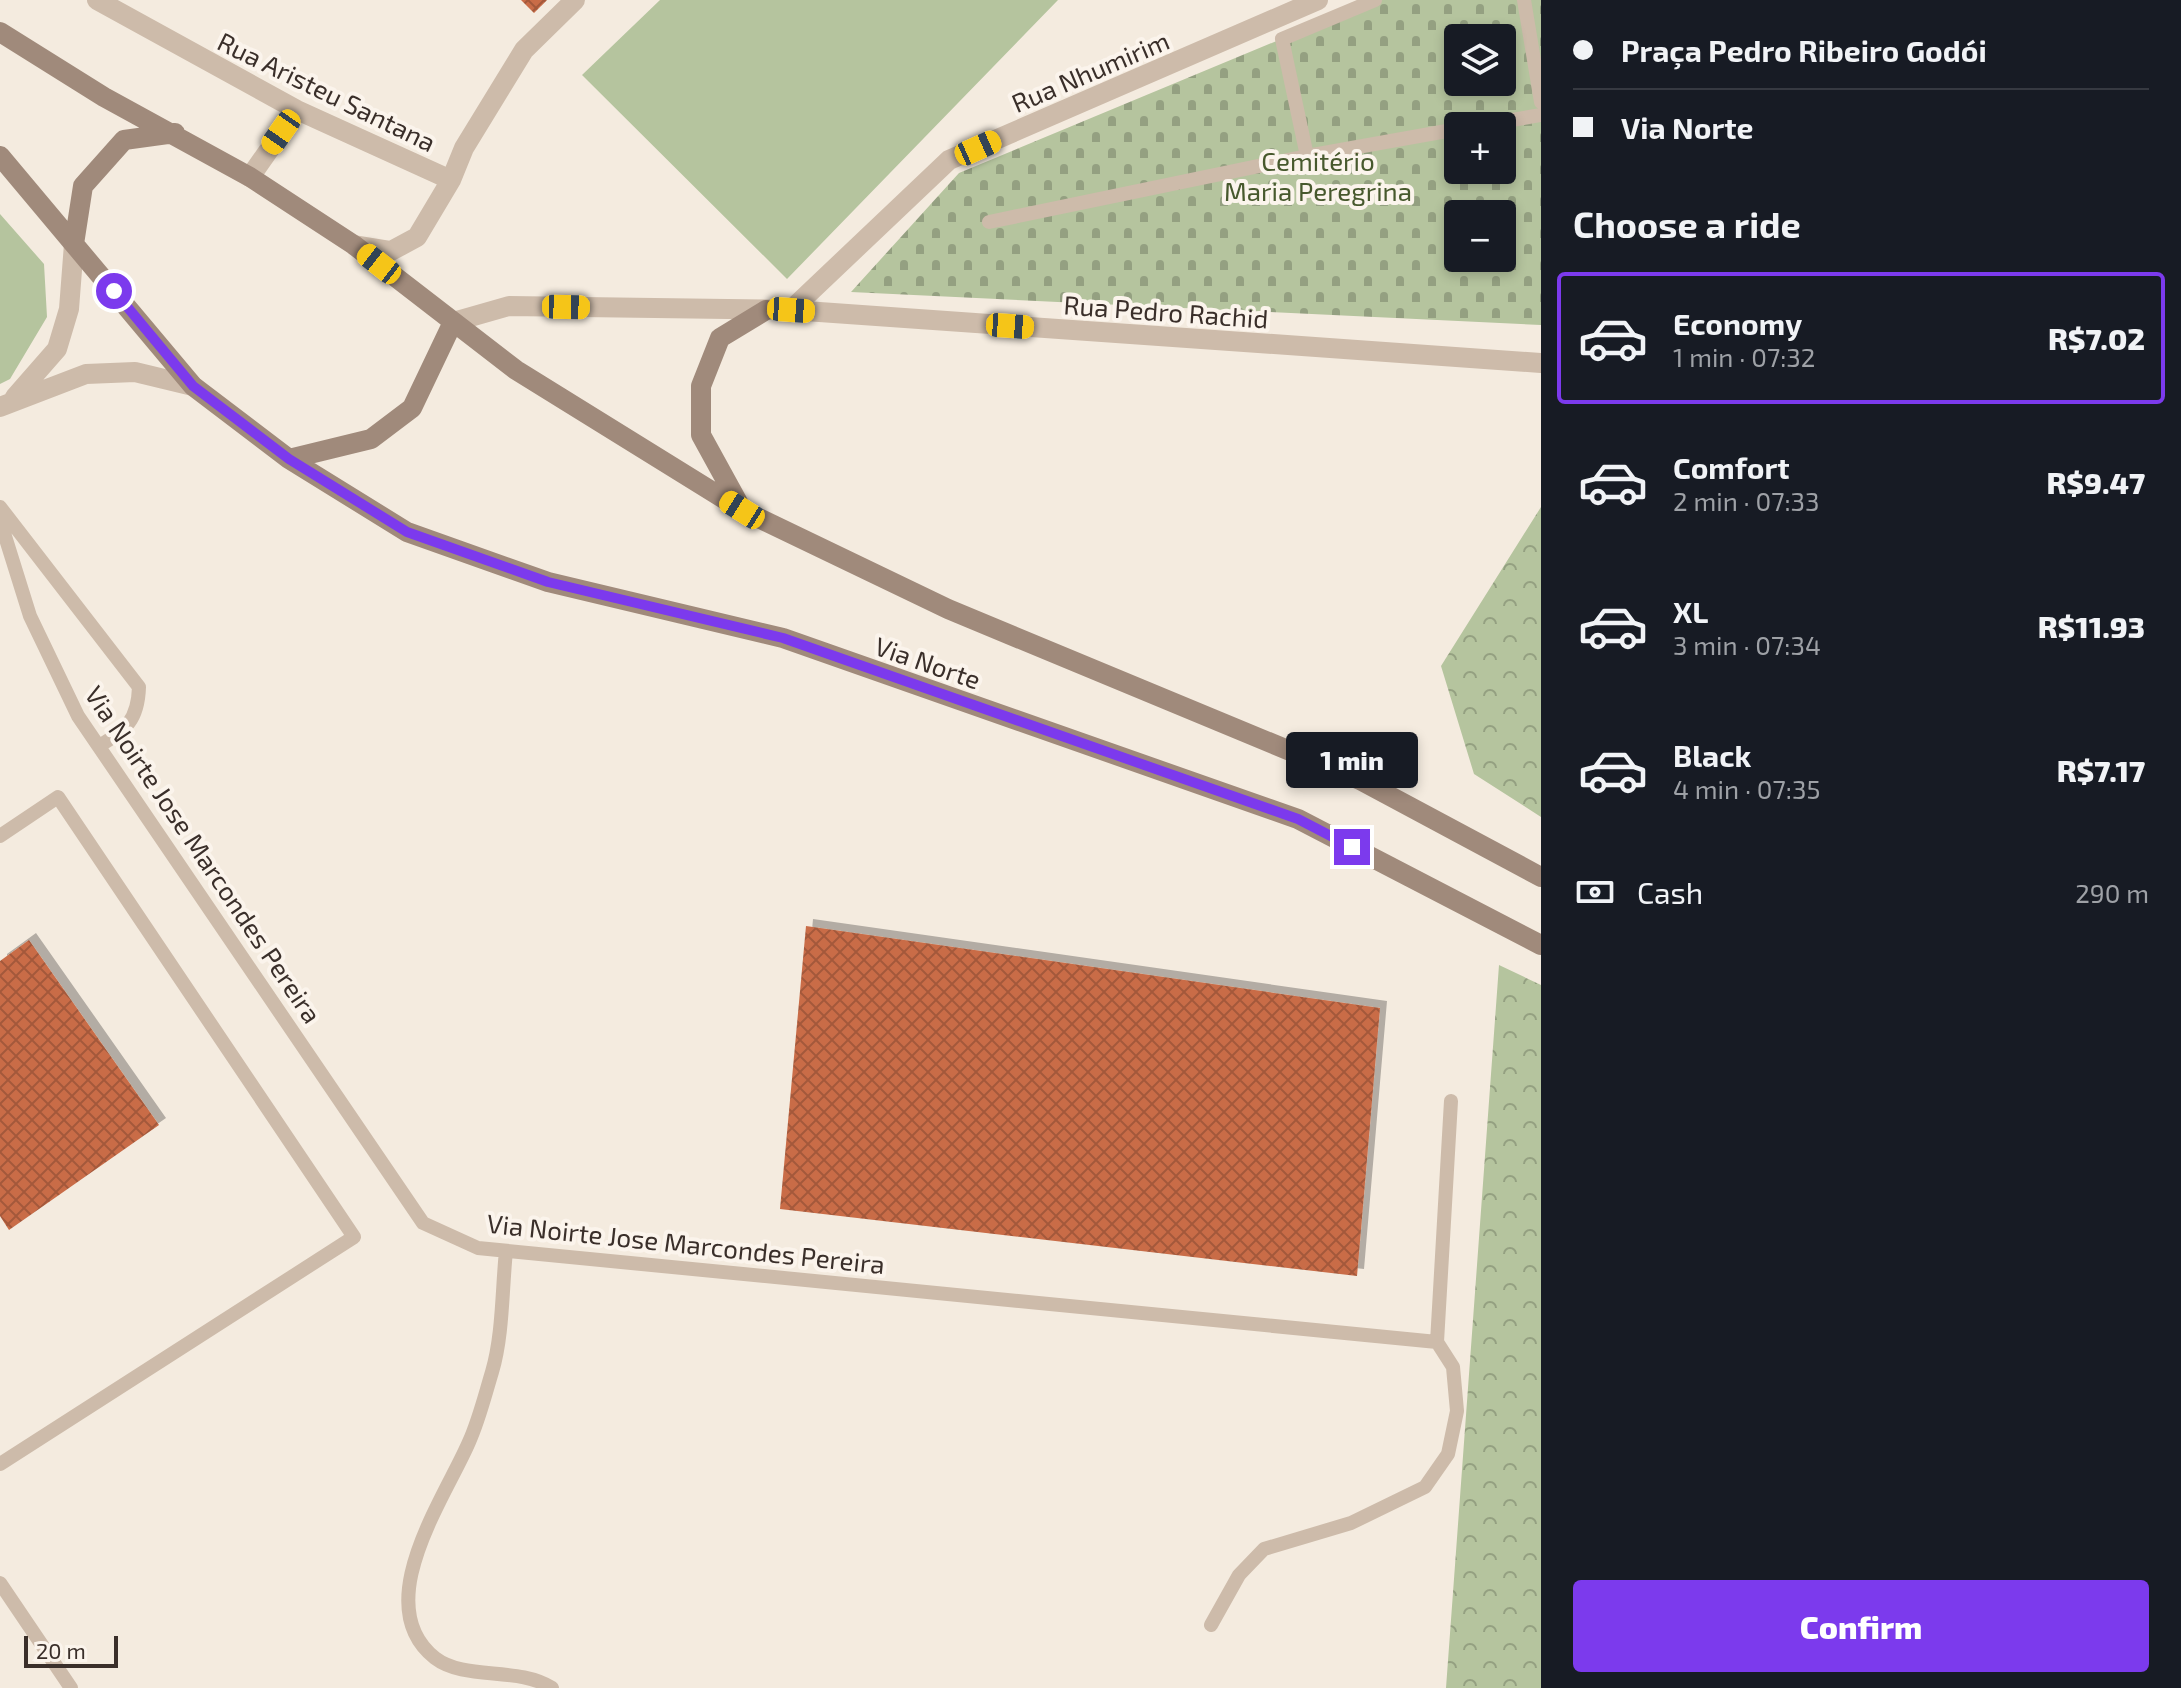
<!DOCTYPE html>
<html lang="en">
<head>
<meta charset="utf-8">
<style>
	body { margin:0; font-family:"Exo 2",sans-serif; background:#242831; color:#f1f3f6; height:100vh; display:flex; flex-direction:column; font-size:30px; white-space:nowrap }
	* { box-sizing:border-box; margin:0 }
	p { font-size:26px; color:#9ea1a6 }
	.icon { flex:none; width:44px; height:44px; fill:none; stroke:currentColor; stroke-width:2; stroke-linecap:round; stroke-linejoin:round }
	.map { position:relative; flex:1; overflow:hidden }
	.sheet { display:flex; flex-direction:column; background:#171b24; width:640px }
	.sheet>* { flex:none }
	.banner { display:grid; align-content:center; height:176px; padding:0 32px; background:#171b24 }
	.tools { position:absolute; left:1444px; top:24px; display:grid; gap:16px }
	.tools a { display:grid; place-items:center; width:72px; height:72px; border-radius:8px; background:#171b24; box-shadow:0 4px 12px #0003; font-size:40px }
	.scale { position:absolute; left:24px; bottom:20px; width:94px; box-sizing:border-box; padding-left:8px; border:4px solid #3a2f2a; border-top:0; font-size:22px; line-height:28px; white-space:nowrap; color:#3a2f2a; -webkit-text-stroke:6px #fbf4ec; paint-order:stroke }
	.end { position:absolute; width:36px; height:36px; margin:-18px; border:10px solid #7c3aed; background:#fff; box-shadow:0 0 0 4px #fff }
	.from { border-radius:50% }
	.bubble { position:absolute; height:56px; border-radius:8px; background:#171b24; box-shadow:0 4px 12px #0003; font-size:26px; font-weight:800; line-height:56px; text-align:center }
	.car { position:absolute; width:24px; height:48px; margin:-24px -12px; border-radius:10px; box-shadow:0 0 6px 2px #0007; background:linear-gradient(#f5c518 24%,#345 0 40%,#f5c518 0 76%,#345 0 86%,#f5c518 0) }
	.banner b { display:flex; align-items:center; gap:28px; height:76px; font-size:30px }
	.banner b+b { border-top:2px solid #363941 }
	.banner i { width:20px; height:20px; background:#f1f3f6 }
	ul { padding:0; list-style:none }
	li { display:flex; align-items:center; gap:24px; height:132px; margin:0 16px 12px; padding:0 16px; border:4px solid transparent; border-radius:8px }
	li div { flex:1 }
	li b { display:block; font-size:30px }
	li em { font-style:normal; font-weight:800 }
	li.on { border-color:#7c3aed }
	li>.icon { width:72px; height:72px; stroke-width:1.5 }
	h2 { padding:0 32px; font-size:36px; line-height:96px }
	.pay { display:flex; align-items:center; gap:20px; height:88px; padding:0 32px; font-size:30px }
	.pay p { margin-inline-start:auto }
	.cta { display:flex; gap:16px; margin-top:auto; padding:16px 32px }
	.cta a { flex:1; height:92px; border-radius:8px; background:#7c3aed; color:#fff; font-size:32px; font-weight:800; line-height:92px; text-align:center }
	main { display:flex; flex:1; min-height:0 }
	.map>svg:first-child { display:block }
	.grass { fill:#b5c49e }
	.forest { fill:url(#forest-crowns) }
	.cemetery { fill:url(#cemetery-stones); fill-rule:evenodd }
	.building { fill:url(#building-cross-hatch); filter:url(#shadow) }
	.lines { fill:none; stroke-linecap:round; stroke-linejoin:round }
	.service { stroke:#cdbbaa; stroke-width:14 }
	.minor { stroke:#cdbbaa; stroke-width:20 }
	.tertiary { stroke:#cdbbaa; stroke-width:20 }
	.secondary { stroke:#a08a7b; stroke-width:20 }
	.route { stroke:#7c3aed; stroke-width:10 }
	.labels { text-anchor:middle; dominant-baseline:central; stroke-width:8; stroke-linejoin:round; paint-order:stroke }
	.street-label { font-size:26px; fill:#3a2f2a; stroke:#fbf4ec }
	.park-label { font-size:26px; fill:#47592d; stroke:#fbf4ec }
</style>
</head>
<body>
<main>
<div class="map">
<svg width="1541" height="1688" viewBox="0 0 1541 1688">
	<defs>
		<pattern id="forest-crowns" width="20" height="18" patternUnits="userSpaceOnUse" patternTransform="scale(2)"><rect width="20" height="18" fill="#b5c49e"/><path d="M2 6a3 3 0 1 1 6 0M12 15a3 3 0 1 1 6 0" fill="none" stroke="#94a081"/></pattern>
		<pattern id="cemetery-stones" width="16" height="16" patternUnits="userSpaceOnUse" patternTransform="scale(2)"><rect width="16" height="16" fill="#b5c49e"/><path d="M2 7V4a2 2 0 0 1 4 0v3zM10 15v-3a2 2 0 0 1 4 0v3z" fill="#94a081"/></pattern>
		<pattern id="building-cross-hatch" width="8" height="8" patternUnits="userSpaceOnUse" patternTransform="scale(2)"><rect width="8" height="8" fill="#c96c47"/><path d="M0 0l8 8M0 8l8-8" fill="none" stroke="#a4593b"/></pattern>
		<filter id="shadow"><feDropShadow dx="7" dy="-7" stdDeviation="0" flood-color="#0004"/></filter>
	</defs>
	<rect width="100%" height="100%" fill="#f4ebdf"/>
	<!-- grass -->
	<path class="grass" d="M660,0H1058L787,279L582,75Z
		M0,214L44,264L47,317L10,379L0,384Z"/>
	<!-- forest -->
	<path class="forest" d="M1541,507V817L1474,774L1441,666Z
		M1499,965L1541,985V1688H1446Z"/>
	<!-- cemetery -->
	<path class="cemetery" d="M1375,0H1541V325L851,292L959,173ZM1458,38H1502V82H1458ZM1458,126H1502V170H1458ZM1458,214H1502V258H1458Z"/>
	<!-- building -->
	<path class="building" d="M521,0H547L534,13Z
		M806,926L1380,1008L1357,1276L780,1209Z
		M29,940L159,1125L9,1230L0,1216V961Z"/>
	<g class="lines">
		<!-- service -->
		<path class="service" d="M1524,0L1541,102
			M1477,126L1541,115
			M1307,156L1282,39L1375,0
			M989,222L1307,156L1458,129
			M0,507L139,687C138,720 126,730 99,746
			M0,520L30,616L78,716L423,1223L478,1248L1437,1342
			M0,836L58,797L354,1237L0,1464
			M506,1251C502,1289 503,1335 492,1372C485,1395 479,1420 469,1442C445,1498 368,1605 435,1658C465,1681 518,1666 552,1688
			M0,1583L71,1688
			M1211,1625L1239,1575L1264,1549L1351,1523L1425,1487L1448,1454L1457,1411L1453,1367L1437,1342L1451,1101"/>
		<!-- minor -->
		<path class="minor" d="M97,0L297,110L451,180
			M250,177L297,110
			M354,245L391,251L417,237L451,180L464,148L524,50L575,0
			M791,310L949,160L1318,0
			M15,397L57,349L69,309L74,244
			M0,407L86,374L135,372L193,386"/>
		<!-- tertiary -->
		<path class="tertiary" d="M453,322L509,306L791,310L1541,363"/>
		<!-- secondary -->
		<path class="secondary" d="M0,32L104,97L250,177L354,245L516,370L742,510L948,609L1360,780L1541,877
			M0,156L193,386L289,459L407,532L548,582L783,638L1298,819L1541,945
			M74,244L83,186L124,140L175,133
			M289,459L371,439L412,408L453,322
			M740,506L701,435V386L720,338L766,310"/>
	</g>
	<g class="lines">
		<!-- route -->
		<path class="route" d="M114,291L193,386L289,459L407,532L548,582L783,638L1298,819L1352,847"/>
	</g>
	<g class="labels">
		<!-- street labels -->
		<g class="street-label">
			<text transform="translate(1090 71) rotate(-23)">Rua Nhumirim</text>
			<text transform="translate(327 91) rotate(26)">Rua Aristeu Santana</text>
			<text transform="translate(1166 311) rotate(4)">Rua Pedro Rachid</text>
			<text transform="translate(928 662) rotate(19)">Via Norte</text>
			<text transform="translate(204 854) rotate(56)">Via Noirte Jose Marcondes Pereira</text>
			<text transform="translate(686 1243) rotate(6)">Via Noirte Jose Marcondes Pereira</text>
		</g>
		<!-- park labels -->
		<g class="park-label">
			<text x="1318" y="160">Cemitério<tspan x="1318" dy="30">Maria Peregrina</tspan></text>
		</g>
	</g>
</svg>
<div class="tools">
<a><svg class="icon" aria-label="layers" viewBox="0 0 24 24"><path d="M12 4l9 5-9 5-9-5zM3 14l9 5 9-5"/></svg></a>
<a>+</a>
<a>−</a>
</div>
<div class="scale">20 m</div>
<i class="end from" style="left:114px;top:291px"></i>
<i class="end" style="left:1352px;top:847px"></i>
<div class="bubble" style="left:1286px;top:732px;width:132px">1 min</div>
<i class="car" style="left:281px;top:132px;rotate:215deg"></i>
<i class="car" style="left:978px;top:148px;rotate:66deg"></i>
<i class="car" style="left:379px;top:264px;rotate:308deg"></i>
<i class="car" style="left:566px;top:307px;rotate:91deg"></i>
<i class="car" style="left:791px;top:310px;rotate:94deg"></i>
<i class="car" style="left:1010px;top:326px;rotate:94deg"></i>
<i class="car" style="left:742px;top:510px;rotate:302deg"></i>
</div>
<section class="sheet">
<div class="banner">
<b><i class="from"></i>Praça Pedro Ribeiro Godói</b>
<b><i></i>Via Norte</b>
</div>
<h2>Choose a ride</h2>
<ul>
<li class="on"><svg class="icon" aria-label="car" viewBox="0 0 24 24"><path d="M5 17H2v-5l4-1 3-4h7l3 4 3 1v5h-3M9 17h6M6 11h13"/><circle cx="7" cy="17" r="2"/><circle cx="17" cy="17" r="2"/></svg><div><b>Economy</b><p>1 min · 07:32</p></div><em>R$7.02</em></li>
<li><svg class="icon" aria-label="car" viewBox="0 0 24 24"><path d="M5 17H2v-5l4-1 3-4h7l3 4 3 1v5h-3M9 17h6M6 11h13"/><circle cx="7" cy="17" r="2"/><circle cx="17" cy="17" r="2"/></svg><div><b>Comfort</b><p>2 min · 07:33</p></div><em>R$9.47</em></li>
<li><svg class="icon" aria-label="car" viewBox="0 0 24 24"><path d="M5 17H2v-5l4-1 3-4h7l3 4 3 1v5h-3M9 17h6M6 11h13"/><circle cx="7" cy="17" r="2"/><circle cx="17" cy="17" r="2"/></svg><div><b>XL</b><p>3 min · 07:34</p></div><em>R$11.93</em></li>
<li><svg class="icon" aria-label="car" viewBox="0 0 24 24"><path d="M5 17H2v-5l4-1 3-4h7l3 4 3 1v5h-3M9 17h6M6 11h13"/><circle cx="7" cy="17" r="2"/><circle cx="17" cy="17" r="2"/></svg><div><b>Black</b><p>4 min · 07:35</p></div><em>R$7.17</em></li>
</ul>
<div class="pay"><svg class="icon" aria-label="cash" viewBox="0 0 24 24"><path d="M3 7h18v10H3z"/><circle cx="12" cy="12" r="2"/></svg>Cash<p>290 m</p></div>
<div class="cta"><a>Confirm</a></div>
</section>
</main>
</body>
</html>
